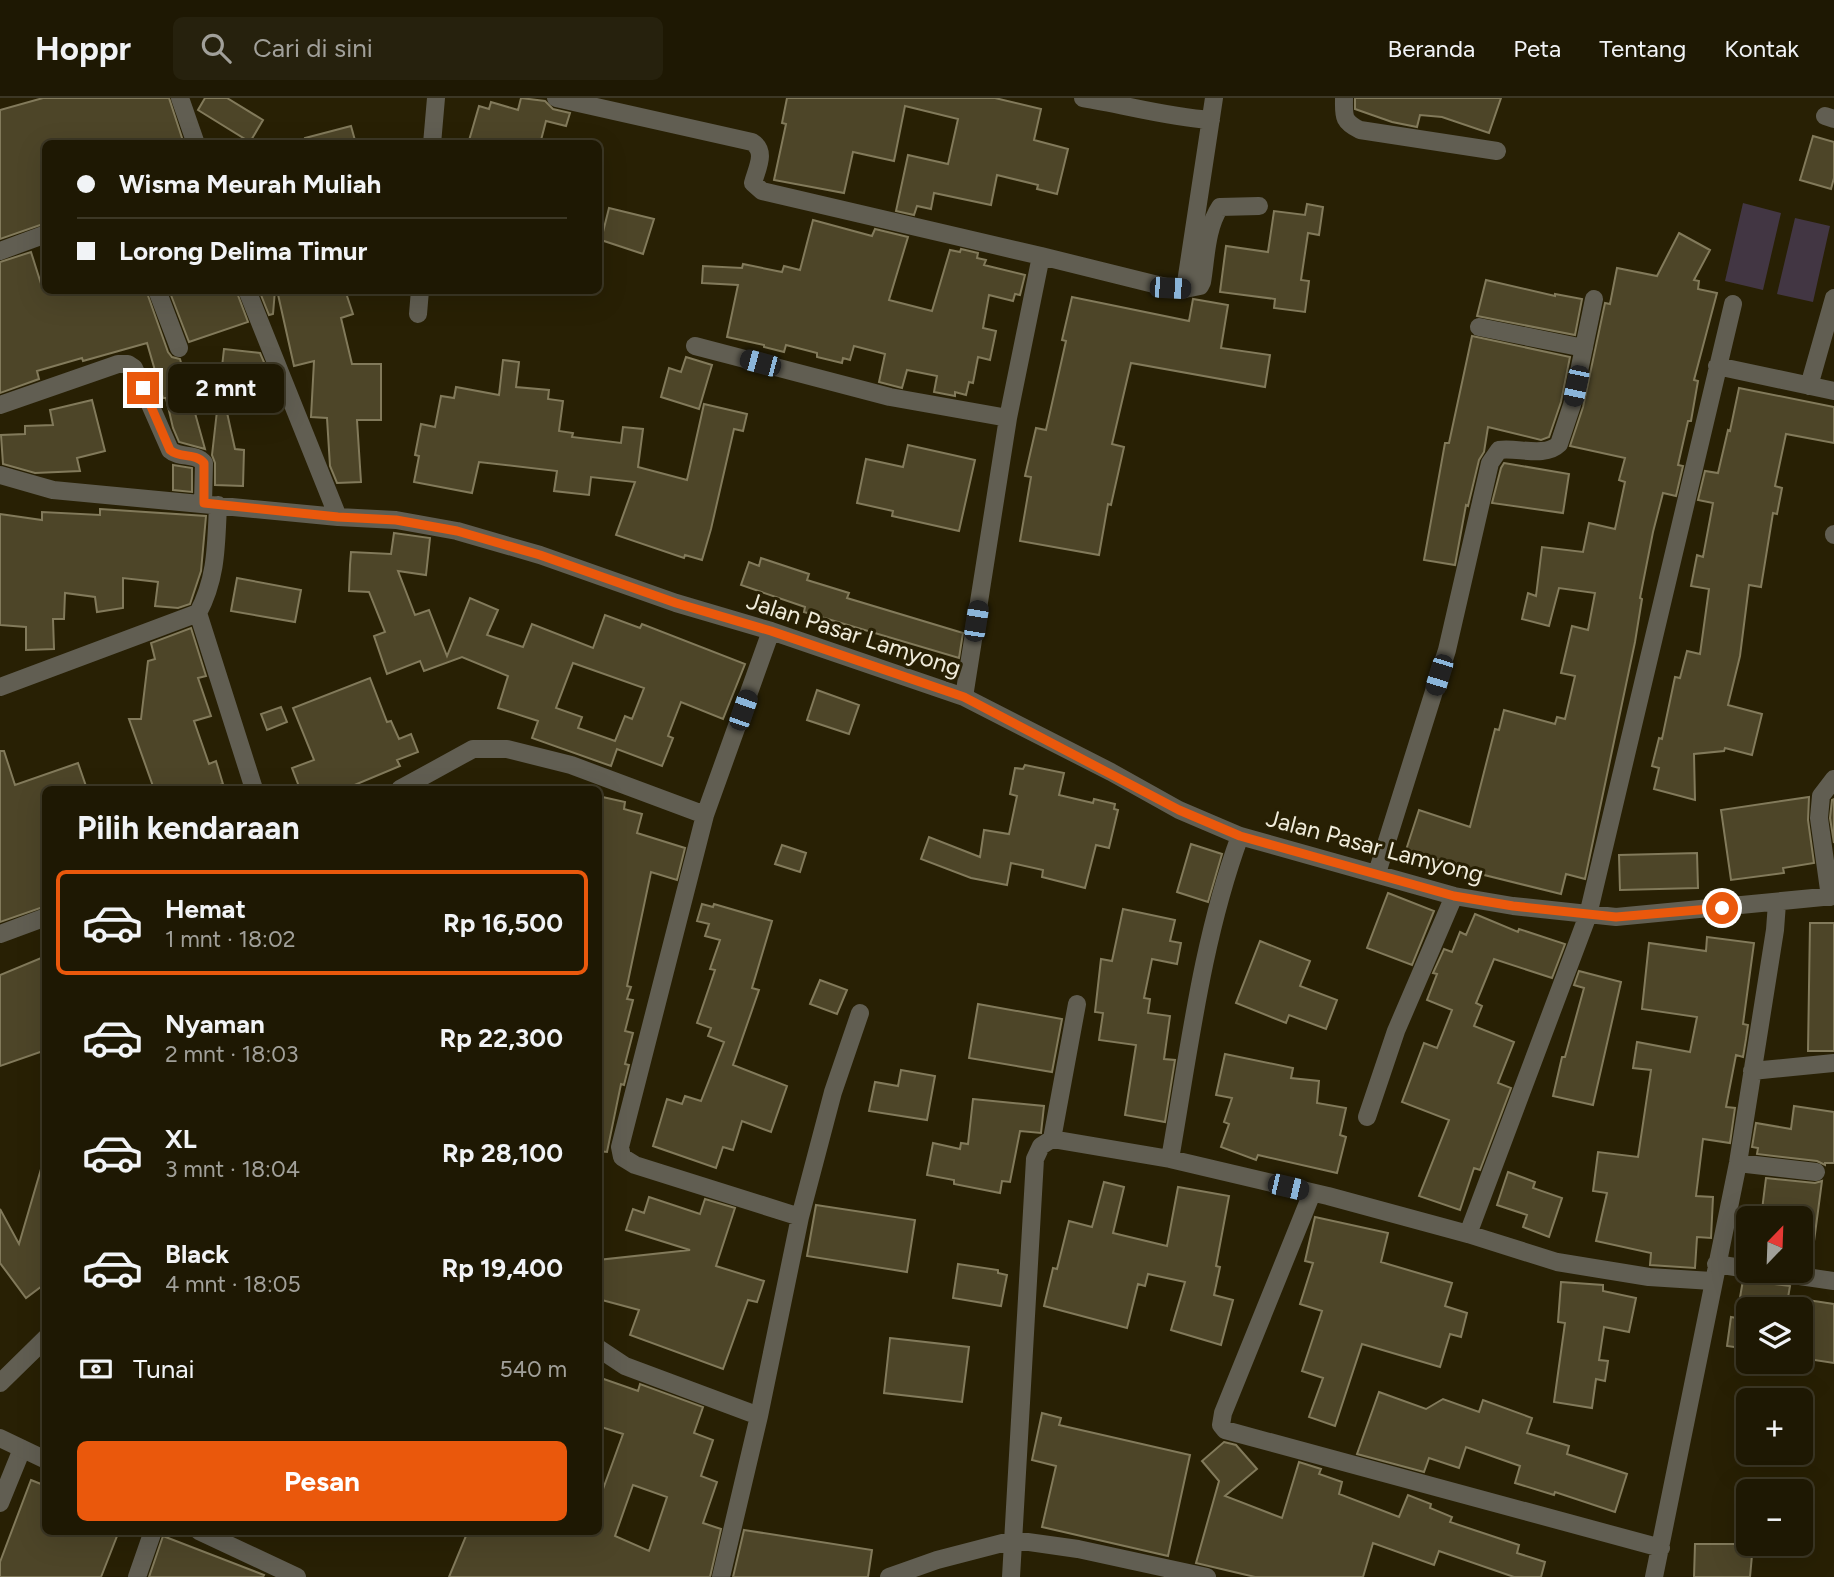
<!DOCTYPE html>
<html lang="id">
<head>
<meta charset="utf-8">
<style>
	body { margin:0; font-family:Figtree,sans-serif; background:#26210d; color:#f1f3f6; height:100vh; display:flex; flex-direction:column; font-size:26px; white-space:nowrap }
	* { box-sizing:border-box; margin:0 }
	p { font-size:23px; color:#a1a09a }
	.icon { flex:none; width:38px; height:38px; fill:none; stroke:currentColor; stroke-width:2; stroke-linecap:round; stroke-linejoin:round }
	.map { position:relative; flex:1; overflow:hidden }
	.drawer { position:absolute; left:42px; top:688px; width:560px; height:749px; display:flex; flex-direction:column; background:#1e1803; border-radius:10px; box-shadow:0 7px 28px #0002,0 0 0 2px #3c3725 }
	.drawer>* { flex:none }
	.guide { position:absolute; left:42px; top:42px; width:560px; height:154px; border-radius:10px; box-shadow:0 7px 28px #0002,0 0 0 2px #3c3725; display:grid; align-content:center; height:154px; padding:0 35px; background:#1e1803 }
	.needle { width:46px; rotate:23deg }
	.buttons { position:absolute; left:1736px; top:1108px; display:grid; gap:14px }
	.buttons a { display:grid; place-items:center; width:77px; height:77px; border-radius:10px; background:#1e1803; box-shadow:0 7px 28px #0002,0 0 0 2px #3c3725; font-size:35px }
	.end { position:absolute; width:32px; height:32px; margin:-16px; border:9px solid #ea580c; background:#fff; box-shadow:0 0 0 4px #fff }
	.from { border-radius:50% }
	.bubble { position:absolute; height:49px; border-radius:10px; background:#1e1803; box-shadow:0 7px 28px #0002,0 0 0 2px #3c3725; font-size:23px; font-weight:700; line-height:49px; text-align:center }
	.car { position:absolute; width:21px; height:42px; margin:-21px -10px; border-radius:9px; box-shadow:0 0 5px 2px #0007; background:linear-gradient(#222 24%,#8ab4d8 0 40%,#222 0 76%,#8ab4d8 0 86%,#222 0) }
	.guide b { display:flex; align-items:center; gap:24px; height:66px; font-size:26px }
	.guide b+b { border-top:2px solid #3c3725 }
	.guide i { width:18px; height:18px; background:#f1f3f6 }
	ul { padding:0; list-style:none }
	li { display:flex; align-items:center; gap:21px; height:105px; margin:0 14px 10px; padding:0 21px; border:4px solid transparent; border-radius:10px }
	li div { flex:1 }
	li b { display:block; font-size:26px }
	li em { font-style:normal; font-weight:700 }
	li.selected { border-color:#ea580c }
	li>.icon { width:63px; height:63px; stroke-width:1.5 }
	h2 { padding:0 35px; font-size:32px; line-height:84px }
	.pay { display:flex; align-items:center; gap:18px; height:77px; padding:0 35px; font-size:26px }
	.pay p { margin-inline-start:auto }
	.primary-button { display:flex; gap:14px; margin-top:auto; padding:14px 35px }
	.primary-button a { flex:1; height:80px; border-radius:10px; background:#ea580c; color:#fff; font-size:28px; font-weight:700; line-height:80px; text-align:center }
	header { display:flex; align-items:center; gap:42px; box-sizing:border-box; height:98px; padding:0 35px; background:#1e1803; border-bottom:2px solid #3c3725 }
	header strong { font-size:33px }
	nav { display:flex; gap:38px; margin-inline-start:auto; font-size:24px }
	.search { width:490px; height:63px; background:#26210d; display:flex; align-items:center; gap:18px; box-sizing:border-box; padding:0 24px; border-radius:10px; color:#a1a09a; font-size:26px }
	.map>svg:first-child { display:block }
	.green { fill:#423643 }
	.building { fill:#4d4528; stroke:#827a5b; stroke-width:2; fill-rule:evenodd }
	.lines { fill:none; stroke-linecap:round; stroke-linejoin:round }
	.minor { stroke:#615e52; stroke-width:18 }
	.tertiary { stroke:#615e52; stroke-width:18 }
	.route { stroke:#ea580c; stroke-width:9 }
	.labels { text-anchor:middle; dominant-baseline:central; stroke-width:6; stroke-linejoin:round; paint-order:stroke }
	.street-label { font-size:24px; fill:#f0ecdb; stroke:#282004 }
</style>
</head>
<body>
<header>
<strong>Hoppr</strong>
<div class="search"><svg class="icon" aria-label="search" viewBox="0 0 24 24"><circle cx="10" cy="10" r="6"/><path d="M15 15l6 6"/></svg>Cari di sini</div>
<nav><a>Beranda</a><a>Peta</a><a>Tentang</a><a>Kontak</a></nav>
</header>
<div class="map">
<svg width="1834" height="1479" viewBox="0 0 1834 1479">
	<rect width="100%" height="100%" fill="#282004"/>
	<!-- green -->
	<path class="green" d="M1743,105L1781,115L1763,192L1725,183Z
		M1795,120L1830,128L1813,204L1777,196Z"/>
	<!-- building -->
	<path class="building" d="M43,0H169L184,46H46V125L0,141V12Z
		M205,0H227L263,22L250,44L198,12Z
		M521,0L545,3L553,11L570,15L566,28L546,23L540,46H468L479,8L489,11L491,4L518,12Z
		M787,0H995L1041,11L1034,42L1068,51L1057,96L1037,91L1038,87L997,77L991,107L934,95L931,111L917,108L914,117L896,113L908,57L948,66L958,21L905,8L894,63L853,54L844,95L774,82L786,26L782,25Z
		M1355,0H1501L1489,35L1442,19L1420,17L1417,29L1392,24L1355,11Z
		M351,28L356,46H306L305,40Z
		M1813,38L1834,44V80L1831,91L1800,82Z
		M1307,106L1323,109L1319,137L1308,135L1301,182L1309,183L1305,214L1274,210L1275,201L1220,194L1226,148L1268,154L1274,113L1305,117Z
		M609,110L654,121L643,156L601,142Z
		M813,122L872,138L875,131L908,139L889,202L932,213L950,152L960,154L961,151L978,155L977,160L986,162L984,167L1025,177L1020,197L1015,196L1013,203L989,197L983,230L996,233L990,262L978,259L973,285L969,284L966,297L955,294V298L934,294L937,278L907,272L902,290L879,284L885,256L854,248L850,262L843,260L842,265L817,259V255L786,247L784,254L764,249V247L727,239L738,187L702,185L703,168L742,170L743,166L782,174L784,168L800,172Z
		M1679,135L1710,152L1694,182L1699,183L1698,191L1717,195L1694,282L1698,283L1691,323H1688L1678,367L1683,368L1676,398L1663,395L1653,434L1640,500L1642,501L1635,544L1585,781L1566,776L1561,796L1480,776L1479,779L1451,772L1453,767L1406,752L1419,712L1470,729L1495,631L1499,632L1504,612L1555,626L1557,619L1565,621L1575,578L1561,575L1572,528L1588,532L1595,495L1559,490L1549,528L1522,521L1528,495L1536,498L1542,449L1583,454L1589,425L1615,431L1625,384L1619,382L1625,360L1570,348L1583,309L1605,205L1610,206L1617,170L1657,178Z
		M31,154L43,192H146L168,254L172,259L180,261L205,351L179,344L173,330L166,300H163L147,245L83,263L82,260L37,273L39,281L0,295V164Z
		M1486,182L1555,198V196L1582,201L1575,237L1477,218Z
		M169,192H236L248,224L189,244Z
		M259,192H275L273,216L269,217Z
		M277,192H345L353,216L341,220L352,266H381V322H357L361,384L337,385L330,368L327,320L311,319L314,263L294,268Z
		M1072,199L1189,223L1193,201L1228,207L1221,250L1270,257L1265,289L1131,265L1112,346L1124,349L1111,407L1108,406L1099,457L1020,443L1031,379L1025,378L1036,330L1046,332L1066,243L1062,242Z
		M1472,238L1570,259L1561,304L1549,339L1541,342L1488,329L1484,354L1479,362L1468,408L1466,407L1455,467L1424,462L1445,345H1449Z
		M224,251L260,255L267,271L266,307L226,310L235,351L244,352L243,388L215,387V365L212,357Z
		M686,259L712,267L699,311L661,299L669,270L681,274Z
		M503,262L519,264L516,289L549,292L548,301L563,303L559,333L573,335L572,339L621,345L623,329L643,331L638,369L687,382L704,306L747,316L743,333L734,331L711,431L702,462L685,457L684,460L616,437L635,384L591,379L589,397L554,393L557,373L479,364L472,395L414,384L419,358L415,357L421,326L435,329L441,298L454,300L456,289L499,297Z
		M1739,290L1834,309V345L1786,336L1775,388L1782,390L1777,416L1773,415L1761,489L1749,487L1740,558L1728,607L1762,616L1752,657L1725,650L1724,653L1694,656L1695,702L1654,691L1659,670L1652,668L1659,640L1662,641L1675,579L1680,580L1687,553L1700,556L1709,491L1691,488L1697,457L1703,459L1713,405L1698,402L1705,373L1718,375L1728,332L1730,333Z
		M92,302L105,353L77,360L80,373L35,375L3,366L1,337L25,336V328L53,327L50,312Z
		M908,347L975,362L959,433L892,418L893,413L857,405L866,361L903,369Z
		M1504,365L1569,376L1563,415L1492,405L1501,370Z
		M173,367L192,370V394L173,392Z
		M100,411L206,418L201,473L190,506L178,510L155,508L158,484L123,480V510L97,514L95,499L65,495L64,521H53L54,551L26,552V529L0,527V416L42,422V414L100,417Z
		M394,435L430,440L426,477L398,473L415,517L429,512L447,558L470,500L498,512L487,537L523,549L532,526L593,550L605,517L640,530L642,526L745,566L723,621L681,604L668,638L673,640L662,668L617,651L611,668L532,640L538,623L498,610L508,578L462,559L424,573L420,563L387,576L374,538L385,534L369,494L349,493L350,467L351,454L391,456ZM573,565L644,590L632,621L625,618L615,643L578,630L582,619L556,610Z
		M761,460L809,476L807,482L849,495L847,500L963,535L959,560L804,514L805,509L741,487L749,464L759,468Z
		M237,480L301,492L295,524L231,513Z
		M191,530L206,578L198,580L211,618L194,623L209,666L216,663L223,686L207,691H154L129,621H141L148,563L155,561L151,545Z
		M370,580L387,624L391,623L399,641L411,636L418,654L397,662L400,668L345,691H300L292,670L314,662L293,610Z
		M817,592L859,607L849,636L807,622Z
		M281,609L287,624L267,632L261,616Z
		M0,653H4L15,687L78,665L87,691H46V808L0,824Z
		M1025,667L1064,675L1059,697L1093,705L1094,701L1115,706L1114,711L1118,712L1109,750L1096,747L1085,790L1042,779L1043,772L1011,765L1007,787L971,780L921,761L929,739L980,759L984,732L1009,736L1017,698L1010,696L1015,670L1023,671Z
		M598,698L625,704L624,711L642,716L637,735L685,750L677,782L651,774L627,888L631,889L627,901L633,902L625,933L633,935L625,966L629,967L624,987L621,986L607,1054L598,1053Z
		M1809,699L1808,722L1814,765L1783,770L1784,775L1731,782L1721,712Z
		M1834,701V745L1830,720L1832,702Z
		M1191,746L1222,756L1208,804L1177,794Z
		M782,747L806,755L800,774L775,766Z
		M1697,755L1698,790L1620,792L1619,757Z
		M1388,795L1434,813L1412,867L1367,850Z
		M702,806L713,809L714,806L772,823L752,890L759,892L733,967L787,988L771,1034L742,1023L733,1052L723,1049L716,1070L653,1048L667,1001L682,1006L685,998L701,1003L724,944L708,938L711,930L697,925L715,872L710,871L720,842L705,838L709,826L697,823Z
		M1123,811L1175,822L1170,843L1181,845L1177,866L1152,861L1144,900L1150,901L1148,915L1170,918L1164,961L1175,962L1165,1024L1125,1017L1136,947L1099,942L1103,915L1095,914L1101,861L1112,863Z
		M1475,816L1518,834L1519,831L1565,846L1552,880L1494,861L1476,905L1482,908L1474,928L1514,944L1498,985L1511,990L1480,1072L1474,1070L1460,1112L1419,1098L1449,1022L1402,1004L1424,945L1437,950L1452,912L1427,902L1437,876L1433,875L1444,851L1452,854L1460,834L1466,837Z
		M1810,825H1834V953H1808Z
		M1707,839L1754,845L1743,926L1748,927L1746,941L1743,959L1736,957L1726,1009L1735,1010L1730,1045L1703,1041L1696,1098L1713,1099L1711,1140L1697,1139L1695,1170L1650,1167L1651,1155L1596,1143L1607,1095L1593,1093L1598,1054L1638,1059L1651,972L1633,970L1637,944L1690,954L1697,919L1642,911L1649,845L1706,853Z
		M1260,843L1310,863L1300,888L1337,902L1326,931L1289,917L1286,925L1236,905Z
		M46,858V952L0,968V877Z
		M1579,873L1621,884L1593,1007L1553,998L1562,959H1565L1584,890L1574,887Z
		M820,882L847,892L837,916L810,906Z
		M978,906L1062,921L1052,974L969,960Z
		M1225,956L1293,970L1291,980L1319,983L1317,1005L1346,1010L1340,1037L1346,1039L1337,1075L1258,1057L1256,1062L1221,1049L1229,1026L1224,1024L1232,1000L1216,997Z
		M901,972L935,978L927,1022L869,1013L875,984L898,988Z
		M973,1001L1044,1008L1041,1035L1020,1033L1010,1084L1002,1083L1000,1095L954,1086V1082L927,1077L933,1045L960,1051L961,1045L968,1046Z
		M1794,1008L1834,1014V1065H1825V1067L1817,1063L1757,1056L1758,1050L1752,1049L1756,1025L1791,1031Z
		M41,1071H46V1185L26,1200L0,1165V1111L19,1146Z
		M1508,1074L1535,1084L1533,1090L1562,1100L1549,1139L1523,1129L1527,1117L1497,1107Z
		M1766,1080L1815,1085L1822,1083L1811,1166L1801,1165V1120H1761Z
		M1104,1084L1124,1089L1113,1135L1167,1148L1178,1089L1229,1098L1216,1168L1220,1169L1214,1197L1233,1202L1221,1247L1171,1232L1185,1184L1148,1176L1145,1188L1138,1186L1127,1230L1044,1208L1053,1170L1057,1171L1069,1123L1092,1129Z
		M649,1099L700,1116L705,1101L735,1110L716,1168L764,1183L757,1204L748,1202L723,1271L630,1237L639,1212L598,1201V1162L690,1152L626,1132L633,1111L644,1115Z
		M816,1107L915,1122L907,1174L807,1158Z
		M1315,1119L1388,1135L1381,1164L1452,1185L1445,1208L1467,1215L1461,1239L1450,1236L1440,1269L1362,1246L1335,1328L1309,1319L1323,1280L1302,1273L1322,1213L1300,1206L1313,1165L1305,1163Z
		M958,1166L998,1172V1175L1007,1177L1001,1208L953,1200Z
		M1743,1182L1790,1188L1786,1211H1738Z
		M1561,1184L1603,1187V1193L1636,1200L1629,1234L1604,1229L1599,1262L1608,1263L1605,1283L1596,1281L1592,1310L1554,1304L1565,1225L1558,1224Z
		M1801,1201L1834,1206V1265L1801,1260Z
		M1731,1219L1748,1222V1251L1727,1248Z
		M890,1240L969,1249L962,1304L884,1295Z
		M598,1279L638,1293L640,1286L703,1309L694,1335L713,1342L701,1378L717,1384L703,1425L721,1431L710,1479H449L468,1433H598V1405L623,1336L598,1328ZM633,1387L667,1399L649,1453L615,1438Z
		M1379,1294L1426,1311L1443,1301L1479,1314L1483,1302L1532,1320L1527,1335L1569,1348L1567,1356L1627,1376L1615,1414L1555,1394L1554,1397L1515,1385L1520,1368L1466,1349L1459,1370L1429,1360L1424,1374L1357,1356Z
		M1042,1315L1061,1320L1059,1327L1190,1357L1168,1458L1042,1429L1056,1368L1032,1362Z
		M1224,1344L1236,1347L1257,1371L1225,1398L1282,1420L1299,1364L1321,1371L1319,1376L1342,1384L1339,1396L1399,1419L1408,1397L1431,1406L1430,1410L1452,1419L1450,1424L1519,1447L1517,1455L1545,1464L1541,1479H1514L1439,1453L1434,1467L1373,1445L1363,1479H1255L1196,1465L1219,1383L1202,1363Z
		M31,1382L46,1388V1433H119L101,1479H0V1464Z
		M744,1432L872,1452L868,1479H733Z
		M163,1438L264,1477L263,1479H149Z
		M1695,1446H1753L1750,1479H1694Z"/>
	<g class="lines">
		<!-- minor -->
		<path class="minor" d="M180,0L196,46
			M556,0L752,44C767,53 757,70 753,85L762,93L1041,158
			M1083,0C1126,7 1167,19 1211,22
			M1344,0C1344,18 1342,23 1360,32L1497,53
			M1825,18L1834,21
			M432,46L436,0
			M0,153L46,136
			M1185,191L1200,188L1202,184C1206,161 1206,130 1220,109L1259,108
			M157,192L179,250
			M247,192L338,419
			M418,216L420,192
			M1479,229L1584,250
			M695,248L890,299L1008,320
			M1717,268L1834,293
			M1809,288L1834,200
			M0,307L118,266H128L134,270L170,352C180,361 195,354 204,365L203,405
			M0,377L53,392L338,419L396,422L457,433L540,457L676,505L771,533L964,599L1111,674L1179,712L1240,738L1454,798L1513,808L1616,819L1834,798
			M218,407C216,447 217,479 198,515L254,691
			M1834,437V436
			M771,533L705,717L620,1049L622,1059L635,1067L800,1119
			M0,589L198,515
			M964,599L1008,320L1041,158L1170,190L1185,191L1214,0
			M400,691L473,651H507L571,667L705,717
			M1377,775L1447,552L1490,365L1499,352C1517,349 1545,360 1559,346L1572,307L1594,201
			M1830,799L1819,720L1821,698L1834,681
			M0,836L46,819
			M1752,973L1834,965
			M1367,1019L1396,933L1454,798
			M1052,1041L1077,906
			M1170,1061C1189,953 1202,841 1240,738
			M1738,1065L1816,1074
			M1312,1095L1223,1315L1221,1327L1225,1332L1661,1450
			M1468,1136L1588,817L1733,206
			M1716,1166L1748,1171
			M1758,1172L1834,1183
			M598,1250L625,1268L759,1318
			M0,1285L46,1240
			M0,1405L22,1351
			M137,1479L153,1433
			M721,1479L759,1318L800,1119L833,994L860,915
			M889,1479L937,1462L1014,1442L1078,1451L1207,1479
			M1011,1479L1035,1061L1041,1048L1052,1041L1170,1061L1328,1098L1468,1136L1557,1164L1649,1179L1712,1183
			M1654,1479L1738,1065L1775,832L1777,805"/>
		<!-- tertiary -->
		<path class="tertiary" d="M0,1340L46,1362
			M199,1433L297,1479"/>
	</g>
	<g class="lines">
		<!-- route -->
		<path class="route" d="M143,290L170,352C180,361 195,354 204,365V405L338,419L396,422L457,433L540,457L676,505L771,533L964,599L1179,712L1240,738L1454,798L1513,808L1616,819L1722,810"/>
	</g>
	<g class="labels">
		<!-- street labels -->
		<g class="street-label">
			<text transform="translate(854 536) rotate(18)">Jalan Pasar Lamyong</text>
			<text transform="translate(1375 748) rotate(15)">Jalan Pasar Lamyong</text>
		</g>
	</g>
</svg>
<div class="buttons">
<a><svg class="needle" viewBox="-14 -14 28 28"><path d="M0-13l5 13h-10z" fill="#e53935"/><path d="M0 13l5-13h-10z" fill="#a1a09a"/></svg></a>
<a><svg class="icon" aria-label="layers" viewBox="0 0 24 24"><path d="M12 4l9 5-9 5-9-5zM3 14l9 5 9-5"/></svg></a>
<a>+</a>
<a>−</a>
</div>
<i class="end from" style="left:1722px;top:810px"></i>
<i class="end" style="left:143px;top:290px"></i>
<div class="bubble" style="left:168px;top:266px;width:116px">2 mnt</div>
<i class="car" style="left:1170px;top:190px;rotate:93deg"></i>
<i class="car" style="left:760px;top:265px;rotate:285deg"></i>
<i class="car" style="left:1576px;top:288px;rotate:192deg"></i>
<i class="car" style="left:976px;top:523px;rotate:9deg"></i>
<i class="car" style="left:1439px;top:577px;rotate:197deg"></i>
<i class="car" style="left:743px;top:612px;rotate:19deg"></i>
<i class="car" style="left:1288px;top:1089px;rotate:103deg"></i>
<div class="guide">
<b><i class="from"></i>Wisma Meurah Muliah</b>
<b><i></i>Lorong Delima Timur</b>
</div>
<section class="drawer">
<h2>Pilih kendaraan</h2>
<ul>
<li class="selected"><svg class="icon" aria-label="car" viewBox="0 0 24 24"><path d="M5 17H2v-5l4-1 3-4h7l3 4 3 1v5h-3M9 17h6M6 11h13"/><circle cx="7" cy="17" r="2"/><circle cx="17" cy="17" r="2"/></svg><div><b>Hemat</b><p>1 mnt · 18:02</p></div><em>Rp 16,500</em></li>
<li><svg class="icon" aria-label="car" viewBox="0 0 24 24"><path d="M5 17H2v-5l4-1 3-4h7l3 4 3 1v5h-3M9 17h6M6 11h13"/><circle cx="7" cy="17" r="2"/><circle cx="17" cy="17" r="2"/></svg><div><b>Nyaman</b><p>2 mnt · 18:03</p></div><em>Rp 22,300</em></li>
<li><svg class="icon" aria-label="car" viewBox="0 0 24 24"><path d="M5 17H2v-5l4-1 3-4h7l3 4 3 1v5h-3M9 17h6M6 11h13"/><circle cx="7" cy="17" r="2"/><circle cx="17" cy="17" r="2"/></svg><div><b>XL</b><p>3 mnt · 18:04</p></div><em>Rp 28,100</em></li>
<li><svg class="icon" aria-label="car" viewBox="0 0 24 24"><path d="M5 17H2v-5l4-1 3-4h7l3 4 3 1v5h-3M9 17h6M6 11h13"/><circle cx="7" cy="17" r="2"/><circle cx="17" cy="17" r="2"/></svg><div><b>Black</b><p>4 mnt · 18:05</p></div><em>Rp 19,400</em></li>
</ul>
<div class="pay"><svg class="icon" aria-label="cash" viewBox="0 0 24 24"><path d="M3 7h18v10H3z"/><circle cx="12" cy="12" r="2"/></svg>Tunai<p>540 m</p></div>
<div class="primary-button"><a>Pesan</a></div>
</section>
</div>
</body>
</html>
